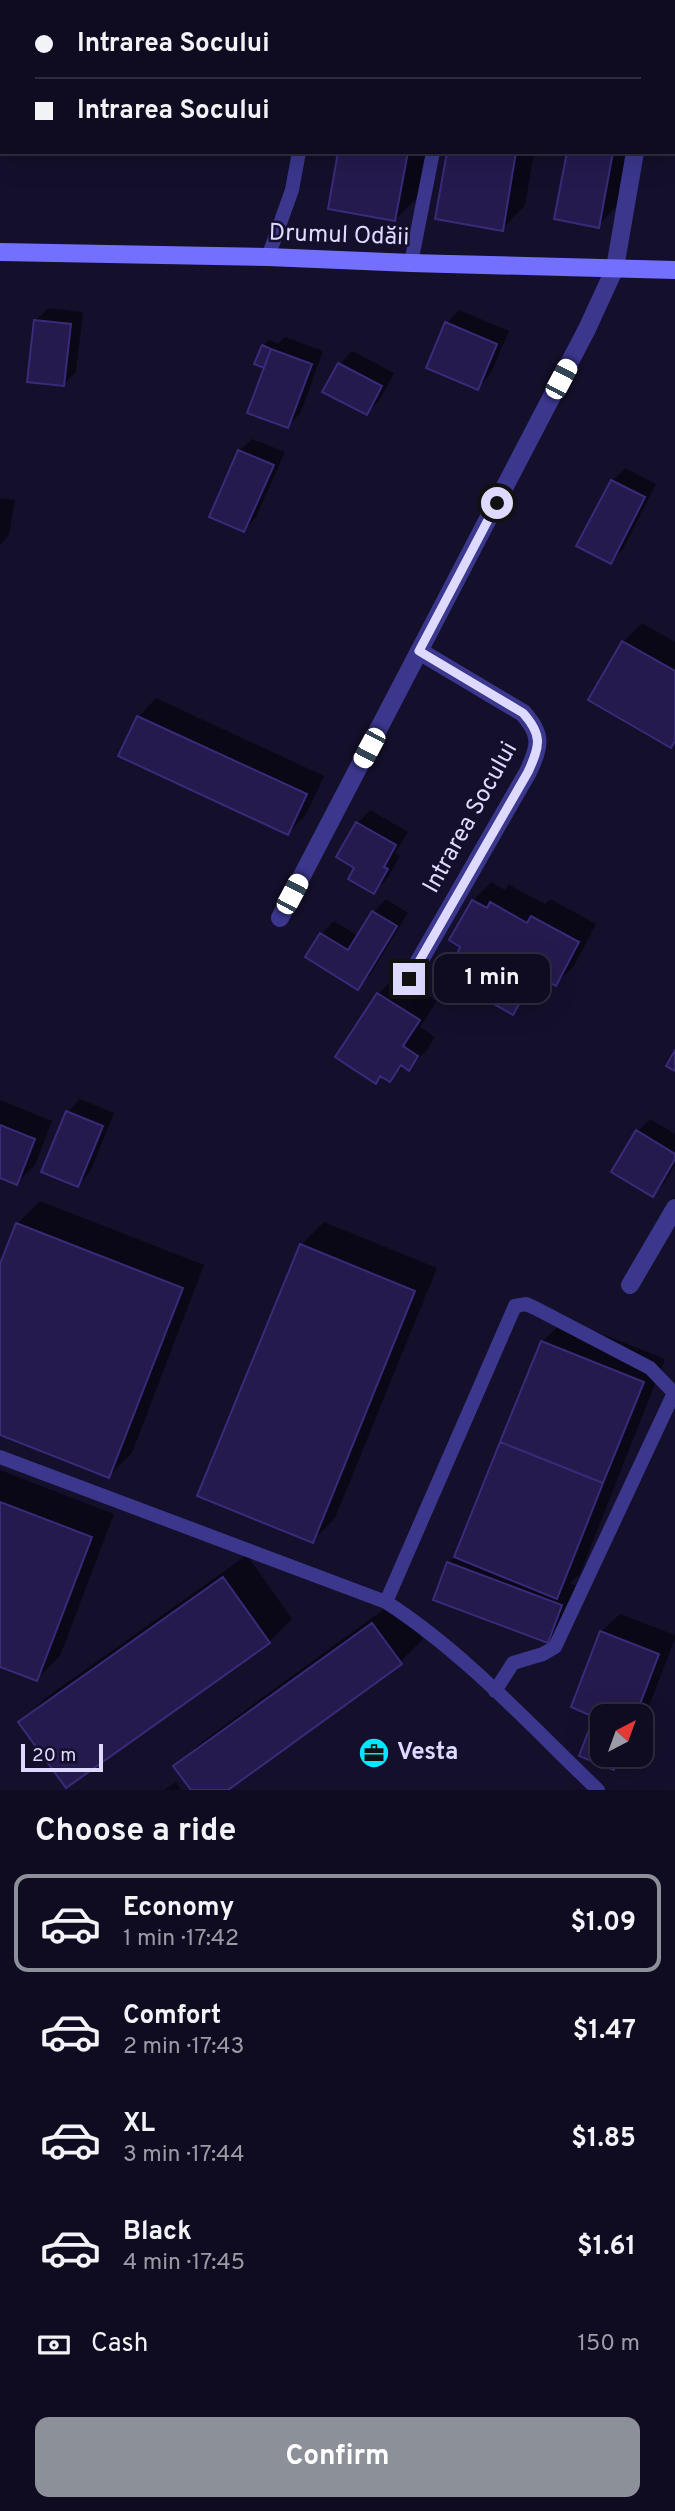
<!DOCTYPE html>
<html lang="en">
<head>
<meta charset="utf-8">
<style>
	body { margin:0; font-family:Overpass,sans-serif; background:#1d192d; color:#f1f3f6; height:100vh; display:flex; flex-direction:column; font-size:26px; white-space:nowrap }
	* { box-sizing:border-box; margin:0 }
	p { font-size:23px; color:#9b9ba5 }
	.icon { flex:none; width:38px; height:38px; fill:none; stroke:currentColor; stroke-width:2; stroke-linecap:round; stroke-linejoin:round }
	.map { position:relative; height:1790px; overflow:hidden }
	.panel { display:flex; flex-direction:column; background:#0f0b20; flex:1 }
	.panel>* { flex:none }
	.top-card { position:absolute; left:0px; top:0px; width:676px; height:154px; box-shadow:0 7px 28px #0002,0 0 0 2px #2f2b3e; display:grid; align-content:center; height:154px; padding:0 35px; background:#0f0b20 }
	.needle { width:46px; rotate:41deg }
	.controls { position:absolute; left:590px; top:1704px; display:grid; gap:14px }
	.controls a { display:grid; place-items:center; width:63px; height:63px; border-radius:14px; background:#0f0b20; box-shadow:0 7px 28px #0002,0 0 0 2px #2f2b3e; font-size:35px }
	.scale { position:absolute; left:21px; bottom:18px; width:82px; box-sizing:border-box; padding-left:7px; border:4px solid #ddd9ff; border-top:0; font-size:19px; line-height:24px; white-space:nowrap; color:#ddd9ff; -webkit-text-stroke:5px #140f2b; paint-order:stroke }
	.end { position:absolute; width:32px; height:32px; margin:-16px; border:9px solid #ddd9ff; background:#111; box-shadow:0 0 0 4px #111 }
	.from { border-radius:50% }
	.bubble { position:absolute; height:49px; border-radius:14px; background:#0f0b20; box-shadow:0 7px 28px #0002,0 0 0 2px #2f2b3e; font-size:23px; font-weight:700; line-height:49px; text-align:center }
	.car { position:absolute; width:21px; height:42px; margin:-21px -10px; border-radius:9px; box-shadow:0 0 5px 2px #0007; background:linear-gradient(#fff 24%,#345 0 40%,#fff 0 76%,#345 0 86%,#fff 0) }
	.top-card b { display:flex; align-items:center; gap:24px; height:66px; font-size:26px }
	.top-card b+b { border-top:2px solid #2f2b3e }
	.top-card i { width:18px; height:18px; background:#f1f3f6 }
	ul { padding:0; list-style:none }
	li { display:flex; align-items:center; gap:21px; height:98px; margin:0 14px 10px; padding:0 21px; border:4px solid transparent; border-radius:14px }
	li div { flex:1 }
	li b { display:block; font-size:26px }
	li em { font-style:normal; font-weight:700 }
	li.on { border-color:#8c9099 }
	li>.icon { width:63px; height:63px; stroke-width:1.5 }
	h2 { padding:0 35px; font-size:32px; line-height:84px }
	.pay { display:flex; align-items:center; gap:18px; height:77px; padding:0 35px; font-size:26px }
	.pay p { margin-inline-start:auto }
	.action { display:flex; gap:14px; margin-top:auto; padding:14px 35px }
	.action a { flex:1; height:80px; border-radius:14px; background:#8c9099; color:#fff; font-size:28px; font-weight:700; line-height:80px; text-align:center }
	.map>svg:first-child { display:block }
	.shadow { fill:#0007 }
	.building { fill:#241a4d; stroke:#3a2a7a; stroke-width:2 }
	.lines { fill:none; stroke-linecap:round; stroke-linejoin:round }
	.lane { stroke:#3a378d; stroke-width:14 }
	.street { stroke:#3a378d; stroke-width:18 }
	.secondary { stroke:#7370ff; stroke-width:18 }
	.route { stroke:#ddd9ff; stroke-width:9 }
	.labels { text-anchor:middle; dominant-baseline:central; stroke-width:5; stroke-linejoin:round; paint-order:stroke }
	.street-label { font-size:24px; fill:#ddd9ff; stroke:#140f2b }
	.poi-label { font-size:24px; font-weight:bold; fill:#ddd9ff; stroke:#140f2b; text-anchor:start }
</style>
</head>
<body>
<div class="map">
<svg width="675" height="1790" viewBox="0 0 675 1790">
	<rect width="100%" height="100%" fill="#140f2b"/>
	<!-- shadow -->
	<path class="shadow" d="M19,0H316L19,2Z
		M368,0H454L368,2Z
		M478,0H561L476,2Z
		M571,0H624L571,2Z
		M340,152H426L418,197L395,220Z
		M448,152H534L525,206L502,229Z
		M569,152H627L616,207L598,226Z
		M48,308L83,312L76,372L63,385L36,320Z
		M459,310L509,331L490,375L477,388L428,367L447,323Z
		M285,337L323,351L300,414L287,426L266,367L263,346L269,340L278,344Z
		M352,351L394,373L379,401L366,413L340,364Z
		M252,439L285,452L256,517L244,530L239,451Z
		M625,468L656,484L623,549L610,562L612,481Z
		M0,498L15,500L9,535L0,545Z
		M642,623L675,642V742L671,745L591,700L623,642Z
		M156,698L324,776L306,815L288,833L138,717Z
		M370,810L408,832L395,853L400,856L387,879L374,892L356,867L338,857L358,823Z
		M491,882L505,890L509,885L545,904L550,899L596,924L574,966L555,984L541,976L531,995L513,1013L505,971L498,968L489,976L473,901Z
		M386,899L408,913L370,975L357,988L321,934L334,921L358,936L374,912Z
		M396,976L437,1001L420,1027L435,1037L427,1050L408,1069L404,1065L389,1080L382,1075L375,1082L378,994Z
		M80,1099L114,1113L90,1172L78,1185L68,1112Z
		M0,1100L52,1121L35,1165L17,1183L0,1176Z
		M650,1119L675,1134V1165L665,1182L653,1195L637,1132Z
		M40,1201L204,1265L132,1453L109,1476L0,1433V1269L17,1224Z
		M324,1222L437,1268L335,1518L312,1541L301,1245Z
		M565,1319L665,1359L580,1574L570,1583L579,1587L566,1623L548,1641L448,1563L458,1553L542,1342Z
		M0,1470L114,1514L60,1656L37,1679L0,1665Z
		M247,1555L292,1619L269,1642L21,1722L44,1699Z
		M395,1601L423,1639L400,1662L225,1790H193L176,1767L199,1744Z
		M620,1614L675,1635V1639L640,1729V1717H602V1755H627L614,1768L581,1755L596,1716L601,1632Z
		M176,1782L181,1790H164Z"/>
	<!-- building -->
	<path class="building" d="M17,0H194L17,2Z
		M208,0H299L207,2Z
		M570,0H615L569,2Z
		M674,73L675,74V140L674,139Z
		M338,152H408L395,221L328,209Z
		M447,152H516L503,231L435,219Z
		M567,152H613L599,228L554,219Z
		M34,320L71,324L64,386L27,382Z
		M445,322L497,344L478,390L426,368Z
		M262,345L271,349L264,368L254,364Z
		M271,349L312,364L288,428L247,413Z
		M338,363L382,386L367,415L322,392Z
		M238,450L274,465L244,532L209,517Z
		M611,480L645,497L611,564L576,546Z
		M622,641L675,671V741L671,748L588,700Z
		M137,716L307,794L288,835L118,756Z
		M356,822L396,845L384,867L388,869L374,894L348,879L354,868L336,857Z
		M472,900L487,908L490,902L527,923L531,916L579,942L556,986L535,975L513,1015L487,1000L502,972L495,968L489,978L462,964L465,958L457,954L460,947L449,940Z
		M372,911L397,926L358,990L305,957L320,933L348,950Z
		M377,993L420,1020L403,1046L418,1056L409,1071L401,1065L390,1082L380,1076L376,1084L335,1057Z
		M675,1050V1071L666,1066Z
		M66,1111L103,1126L78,1187L41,1172Z
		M0,1125L35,1139L17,1185L0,1178Z
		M636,1130L675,1154V1159L653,1197L611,1172Z
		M16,1223L183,1288L109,1478L0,1435V1264Z
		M300,1244L415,1291L313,1543L197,1496Z
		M541,1341L644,1382L603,1483L500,1442Z
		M500,1442L603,1483L557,1599L454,1557Z
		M0,1502L92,1537L37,1681L0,1667Z
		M447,1562L562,1605L548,1643L433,1600Z
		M223,1577L270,1643L66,1788L18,1722Z
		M372,1623L402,1664L228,1790H191L173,1766Z
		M600,1631L659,1654L635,1717H602V1755H620L614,1770L579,1756L594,1717L571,1707Z"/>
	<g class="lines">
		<!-- lane -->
		<path class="lane" d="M327,2L328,0
			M462,2V0
			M268,257L292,190L299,152
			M411,263L433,152
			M0,1457L386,1602C465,1653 530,1725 598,1790
			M386,1602L515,1306L526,1304L535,1308L650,1368L675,1394
			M495,1691L513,1663L543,1654L555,1647L674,1393"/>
		<!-- street -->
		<path class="street" d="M660,2V0
			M280,918L587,329L615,268L635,152
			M409,979L528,772C540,746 543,735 523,713L419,651
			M630,1285L675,1208"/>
		<!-- secondary -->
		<path class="secondary" d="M0,252L268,257L411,263L675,270"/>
	</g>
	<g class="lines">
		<!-- route -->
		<path class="route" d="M409,979L528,772C540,746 543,735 523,713L419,651L497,503"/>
	</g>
	<!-- icons -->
	<defs>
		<g id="office-disc" transform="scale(1.575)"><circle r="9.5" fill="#05e6ff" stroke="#140f2b"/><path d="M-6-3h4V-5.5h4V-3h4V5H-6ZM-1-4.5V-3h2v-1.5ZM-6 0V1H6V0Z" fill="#111"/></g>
	</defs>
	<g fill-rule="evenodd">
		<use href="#office-disc" x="374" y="1753"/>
	</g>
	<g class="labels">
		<!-- street labels -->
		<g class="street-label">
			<text transform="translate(339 236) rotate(2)">Drumul Odăii</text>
			<text transform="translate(471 818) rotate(-61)">Intrarea Socului</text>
		</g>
		<!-- poi labels -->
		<g class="poi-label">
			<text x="397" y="1753">Vesta</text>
		</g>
	</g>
</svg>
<div class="controls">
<a><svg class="needle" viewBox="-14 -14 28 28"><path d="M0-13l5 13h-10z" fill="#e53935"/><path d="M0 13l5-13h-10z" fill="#9b9ba5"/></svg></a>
</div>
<div class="scale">20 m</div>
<i class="end from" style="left:497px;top:503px"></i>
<i class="end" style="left:409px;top:979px"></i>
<div class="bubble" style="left:434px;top:954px;width:116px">1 min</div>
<i class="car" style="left:561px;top:379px;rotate:28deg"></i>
<i class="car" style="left:369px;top:748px;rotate:208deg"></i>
<i class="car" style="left:292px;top:894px;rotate:28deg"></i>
<div class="top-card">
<b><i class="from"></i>Intrarea Socului</b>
<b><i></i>Intrarea Socului</b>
</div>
</div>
<section class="panel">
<h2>Choose a ride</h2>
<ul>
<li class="on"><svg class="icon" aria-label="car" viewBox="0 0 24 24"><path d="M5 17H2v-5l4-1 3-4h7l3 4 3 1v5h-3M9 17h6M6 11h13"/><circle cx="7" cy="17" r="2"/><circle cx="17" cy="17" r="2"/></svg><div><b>Economy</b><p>1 min · 17:42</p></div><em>$1.09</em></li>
<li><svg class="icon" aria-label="car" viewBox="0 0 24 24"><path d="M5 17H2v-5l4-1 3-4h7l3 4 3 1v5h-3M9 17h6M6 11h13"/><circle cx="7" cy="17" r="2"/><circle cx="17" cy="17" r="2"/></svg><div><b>Comfort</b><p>2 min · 17:43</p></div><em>$1.47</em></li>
<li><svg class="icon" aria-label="car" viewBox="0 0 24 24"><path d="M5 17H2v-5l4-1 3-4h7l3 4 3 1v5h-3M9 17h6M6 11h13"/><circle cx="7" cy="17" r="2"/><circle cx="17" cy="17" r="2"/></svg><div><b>XL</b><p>3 min · 17:44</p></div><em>$1.85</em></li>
<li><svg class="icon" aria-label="car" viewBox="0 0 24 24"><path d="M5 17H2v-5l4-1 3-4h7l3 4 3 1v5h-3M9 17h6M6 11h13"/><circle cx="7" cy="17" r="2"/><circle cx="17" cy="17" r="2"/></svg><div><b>Black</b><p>4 min · 17:45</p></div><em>$1.61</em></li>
</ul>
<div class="pay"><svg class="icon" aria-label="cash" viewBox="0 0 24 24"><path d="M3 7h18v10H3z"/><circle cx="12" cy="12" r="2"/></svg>Cash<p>150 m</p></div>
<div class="action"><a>Confirm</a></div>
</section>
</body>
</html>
